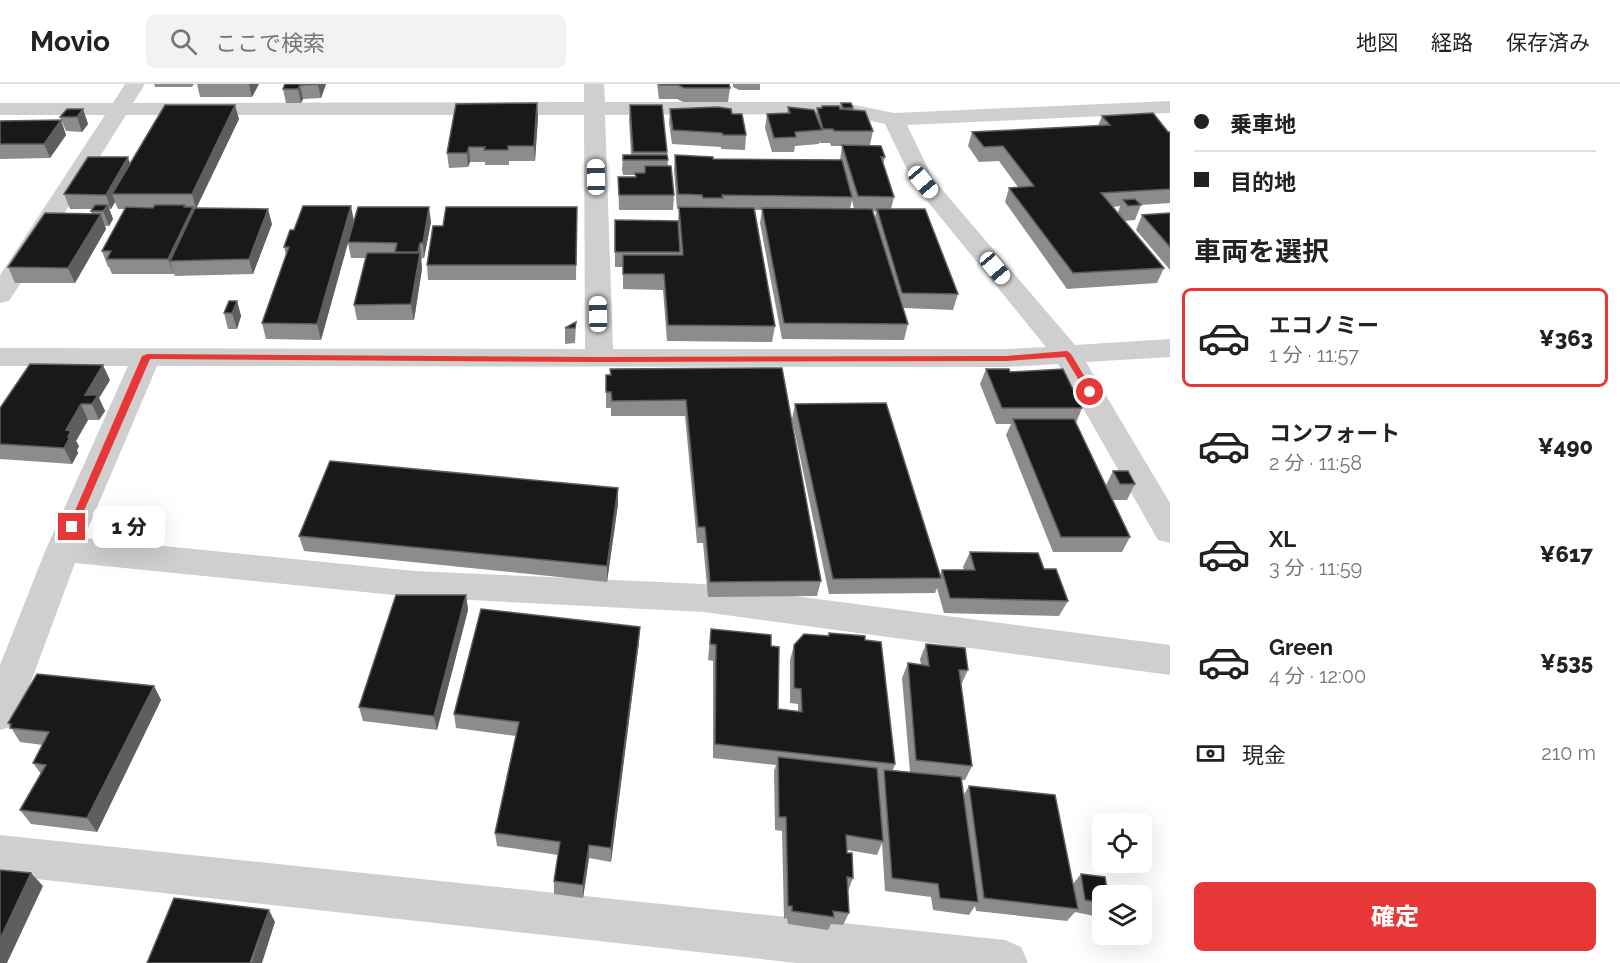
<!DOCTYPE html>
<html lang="ja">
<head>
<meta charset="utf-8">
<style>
	body { margin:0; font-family:Raleway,"Noto Sans JP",sans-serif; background:#f2f2f2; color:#222; height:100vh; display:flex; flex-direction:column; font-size:22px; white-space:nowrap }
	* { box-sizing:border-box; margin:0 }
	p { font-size:20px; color:#767676 }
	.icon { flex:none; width:33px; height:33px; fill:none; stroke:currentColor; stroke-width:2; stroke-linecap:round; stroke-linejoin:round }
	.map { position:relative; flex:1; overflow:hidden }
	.details { display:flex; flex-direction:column; background:#fff; width:450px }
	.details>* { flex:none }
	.top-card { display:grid; align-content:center; height:132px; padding:0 24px; background:#fff }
	.fabs { position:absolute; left:1092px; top:729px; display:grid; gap:12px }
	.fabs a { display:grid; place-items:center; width:60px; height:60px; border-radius:9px; background:#fff; box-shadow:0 6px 24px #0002; font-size:30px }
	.end { position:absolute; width:27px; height:27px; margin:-14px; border:8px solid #e73837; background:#fff; box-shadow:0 0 0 3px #fff }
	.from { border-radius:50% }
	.bubble { position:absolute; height:42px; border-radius:9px; background:#fff; box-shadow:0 6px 24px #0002; font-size:20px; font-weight:800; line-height:42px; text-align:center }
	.car { position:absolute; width:18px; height:36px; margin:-18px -9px; border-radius:8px; box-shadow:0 0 4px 2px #0007; background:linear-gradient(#fff 24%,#345 0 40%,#fff 0 76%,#345 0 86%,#fff 0) }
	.top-card b { display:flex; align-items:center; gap:21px; height:57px; font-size:22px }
	.top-card b+b { border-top:2px solid #e0e0e0 }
	.top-card i { width:15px; height:15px; background:#222 }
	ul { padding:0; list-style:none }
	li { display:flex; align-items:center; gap:18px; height:99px; margin:0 12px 9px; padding:0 12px; border:3px solid transparent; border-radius:9px }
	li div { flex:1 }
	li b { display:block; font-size:22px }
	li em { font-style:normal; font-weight:800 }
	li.active { border-color:#e73837 }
	li>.icon { width:54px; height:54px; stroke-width:1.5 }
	h2 { padding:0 24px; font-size:27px; line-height:72px }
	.pay { display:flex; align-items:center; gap:15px; height:66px; padding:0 24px; font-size:22px }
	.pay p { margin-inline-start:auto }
	.button { display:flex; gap:12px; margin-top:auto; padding:12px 24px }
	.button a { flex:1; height:69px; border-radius:9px; background:#e73837; color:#fff; font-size:24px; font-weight:800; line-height:69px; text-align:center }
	header { display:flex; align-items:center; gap:36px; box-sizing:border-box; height:84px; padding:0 30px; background:#fff; border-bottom:2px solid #e0e0e0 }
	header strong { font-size:28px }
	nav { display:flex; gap:33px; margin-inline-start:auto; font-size:21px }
	.search { width:420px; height:54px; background:#f2f2f2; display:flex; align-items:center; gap:15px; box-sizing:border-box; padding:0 21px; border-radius:9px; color:#767676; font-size:22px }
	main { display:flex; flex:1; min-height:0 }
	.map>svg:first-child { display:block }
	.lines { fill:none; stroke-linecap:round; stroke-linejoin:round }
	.minor { fill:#cfcfcf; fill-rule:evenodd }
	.wall { fill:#8c8c8c; fill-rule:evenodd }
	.shaded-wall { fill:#5e5e5e }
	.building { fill:#191919; stroke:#5e5e5e; stroke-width:1.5 }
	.route { fill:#e73837 }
</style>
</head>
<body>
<header>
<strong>Movio</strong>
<div class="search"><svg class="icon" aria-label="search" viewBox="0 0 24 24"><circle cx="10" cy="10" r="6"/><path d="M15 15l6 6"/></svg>ここで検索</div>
<nav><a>地図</a><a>経路</a><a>保存済み</a></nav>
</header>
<main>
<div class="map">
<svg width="1170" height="879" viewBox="0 0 1170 879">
	<rect width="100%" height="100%" fill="#fff"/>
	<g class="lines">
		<!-- minor -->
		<path class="minor" d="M125,0H145L133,19L584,18V0H604L605,18H840L894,29L1170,17V29L907,41L933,95L1075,261L1170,255V273L1086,278L1170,419V459L1158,456L1058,280L1006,283L157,282L84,454L414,487L703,500L1170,561V591L703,528L414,513L75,479L19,630L14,642L0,646V581L46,465L128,282H0V264L585,265L584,31H126L13,211L9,217L0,219V191L105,31H0V19H113ZM840,30L885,40L915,102L1046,263L1006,265H613L605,31Z
			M0,751L1005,856L1021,863L1028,879H797L0,791Z"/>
	</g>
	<!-- wall -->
	<path class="wall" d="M154,0H194L192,3H155Z
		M197,0H259L252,13H200Z
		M285,0H326L321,14L303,15L301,19H286L283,5Z
		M657,0H729L730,4L728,18H683L677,15H659Z
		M733,0H760V6H739L733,3Z
		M537,19L538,33L535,77H509V81H485V78H470L468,83L449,84L447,69Z
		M841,19L853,24L852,26L873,47L870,61L885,73L883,80L894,113L891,125L958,210L953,226L903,224L908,240L904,256L782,255L760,139L762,126H755L775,242L772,258L667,257L663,206L623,205V183H615V136L678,138L679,125H677L674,86L675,71L713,75L840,76L842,62H831L830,59H820V57L819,60L795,62L794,68H772L765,44L767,30L787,29L788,23L816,31L817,24H822V22L840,23ZM852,116L854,125H850ZM873,127L876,128L875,134Z
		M630,21L667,68L668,82L674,111L673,126H619L618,93H635V91H623L622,86L623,71H631L629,35Z
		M83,25L88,40L82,48L66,47L60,33Z
		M670,25L732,30L746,51L745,66L721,65V63L672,60L669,39Z
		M1102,32L1170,48V119L1141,121L1135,136L1124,137L1164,184L1157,199L1067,205L1005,118L1009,104L1018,103L999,77L979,78L968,62L972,48L1098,42ZM1120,122L1118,129L1113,123Z
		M239,35L196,124L272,140L253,190L175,192L174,190H112L109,183H108L102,167L125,125H118L115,118L111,125H109L113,135L109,142H105L106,145L75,199H15L8,183L92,130L91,127L92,125H70L64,110L130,80Z
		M61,36L66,51L50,74L0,75V37Z
		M577,123L576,196H428L427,181L443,142Z
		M1170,129V186L1136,146L1142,131Z
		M354,136L431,138L424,174H422L421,176L422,185L414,236H357L354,221L366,174H351L348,159L321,256L266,255L262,239L286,171L284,163L294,146Z
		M237,217L241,232L237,245H228L224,229Z
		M576,238L575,259L565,260V244Z
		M782,284L821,497L817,512L708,513L703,459H697L685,332H611V324H606V291H610V285Z
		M986,285L1010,288L1082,324L1076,339L1106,401L1113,387L1135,400L1127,416H1113L1130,453L1122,468H1053L1006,351L1011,340H996L980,300Z
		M110,296L99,314L105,327L99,336H88L76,357L79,362L77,366L78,369L72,380L0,375V324Z
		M795,320L940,491L942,486H964L963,483L970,468L1044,485L1068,517L1059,532L944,529L937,504L935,509L829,510L792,335Z
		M618,404V420L607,498L304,467L299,452Z
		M466,511L468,526L437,646L363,637L359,623Z
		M711,545L771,562L778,625L798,627V620L790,619V576L794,561L828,552L829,549L865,556L895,680L893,686L910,688L902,594L908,579L921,581L920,575L926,560L968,586L961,601L972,682L965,696H961L963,712L969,702L1073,800L1081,790L1102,812V828L1099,833L1075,828L1067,837L976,827L975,822L969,831L933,826L931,813L885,807L882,759L877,771L847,766L853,794L848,807L849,829L843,841L831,840L828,846L788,840L787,834L784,835L782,747L775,746L774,687L776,681L713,674V577L708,576Z
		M639,558L611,778L589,774L583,814L554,810V797L558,771L497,762L495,749L516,652L456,644L454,630Z
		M154,602L161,616L97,748L31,740L20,726L41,690L33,679L43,661L20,658L8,639Z"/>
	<!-- shaded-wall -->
	<path class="shaded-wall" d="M249,0H259L252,13Z
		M318,0H326L321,14L318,1Z
		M300,1L303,15L301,19L298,5Z
		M537,19L538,33L535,77L534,62Z
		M235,21L239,35L196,125L192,110Z
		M83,25L88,40L82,48L77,33Z
		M61,36L66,51L50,74L44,60Z
		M469,63L470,78L468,83L467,69Z
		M128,73L133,88L112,110L115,118L111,125L106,111Z
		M108,121L113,135L109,142L103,127Z
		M185,121L189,132L193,123L198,138L170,177L174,190L168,175Z
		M351,122L354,137L321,256L317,240Z
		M429,123L431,138L424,174L423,159Z
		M268,125L272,140L253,190L249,175Z
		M101,130L106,145L75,199L68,184Z
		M420,159L422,185L414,236L411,220L419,177L418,168Z
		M237,217L241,232L237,245L232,229Z
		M103,281L110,296L99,314L105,327L99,336L92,320L85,311Z
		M81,320L88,336L76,357L79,362L77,366L78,369L72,380L64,364L66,346Z
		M618,404V420L607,498V482Z
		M466,511L468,526L437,646L434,632Z
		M640,543L639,558L611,778V764Z
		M154,602L161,616L97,748L87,734Z
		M589,761V774L583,814V801Z
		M31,789L43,802L7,879H0V855Z
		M269,826L275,838L262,879H251Z"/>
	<!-- building -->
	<path class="building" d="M285,0H318L300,1L298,5H283Z
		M660,0H729L730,4H684L678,1H660Z
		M537,19L534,62H508V66H484L485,63H469L467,69H447L456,20Z
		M841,19H851L853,24H843Z
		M165,21H235L192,110H112Z
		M630,21H662L667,68H633Z
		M822,22H839L840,25L865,27L873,47H834L833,45H823L817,24H822Z
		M718,23L731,25L732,30H742L746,51H723L722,49L673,46L670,25Z
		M788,23L814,26L822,46L795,48L796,53L774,54L767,30L790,29Z
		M67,25H83L77,33H60Z
		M1153,29L1168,48H1170V105L1101,109L1164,184L1073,189L1009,104L1034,102L1003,62L984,63L972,48L1110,41L1102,32Z
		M61,36L44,60H0V37Z
		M842,61L881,62L885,73H881L894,113L858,112Z
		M623,71H667L668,76H623Z
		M675,71L713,73V75L842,76L852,113L722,111L723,114H703L702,111L678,110Z
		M88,73H128L106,111L64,110Z
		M645,82H671L674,111H619L618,93H636L635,89H645Z
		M1135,115L1141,121L1128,122L1123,116Z
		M95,121H108L103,127H91Z
		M155,121H185L184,123H193L168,175H107L111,167H102L126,123L153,124Z
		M303,122H351L317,240L262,239L289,163H284L290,146H294Z
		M358,123H429L423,159H420L418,168H395L397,159L348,158Z
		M446,123H577L576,181H427L433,142H443Z
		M679,123L754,124L775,242L668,241L664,190H623V171H683Z
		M195,124L268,125L249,175L170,177Z
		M762,124L872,125L908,240L784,239Z
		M877,125H925L958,210L902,209Z
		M45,129L101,130L68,184L8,183Z
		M1170,129V163L1142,131Z
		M615,136L678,137L680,168H615Z
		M367,169H420L411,220L354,221Z
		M229,217H237L232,229H224Z
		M576,238L575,244H565Z
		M30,280L103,281L85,311H98L92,320H81L66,346L71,347L68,353H70L64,364L0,360V324Z
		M782,284L821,497L710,498L705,443H698L686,316L612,317L611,308H606V291H611L610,285Z
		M986,285H1009L1010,288L1063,285L1082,324H1002Z
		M886,319L941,494L833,495L795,320Z
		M1013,335H1074L1130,453H1061Z
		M330,377L618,404L607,482L299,452Z
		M1113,387H1128L1135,400H1120Z
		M970,468L1038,469L1044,485H1056L1068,517L950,514L942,486H975Z
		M396,511H466L434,632L359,623Z
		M481,525L640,543L611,764L589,761L583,801L554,797L560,758L495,749L519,638L454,630Z
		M711,545L771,551V562L779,563L778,625L802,628L801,605L794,604V561L804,550L829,552V549L865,552V556L881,558L895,680L715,660L716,561L710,560Z
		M926,560L965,564L968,586H959L972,682L916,676L908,579L929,582Z
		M37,590L154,602L87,734L20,726L46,681L33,679L49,648L10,644L11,640L8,639Z
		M778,673L877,684L883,757L846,751L847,769H852L853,794L847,793L849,829L833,827L834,833L792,827V822H788L786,733H779Z
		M884,686L961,693L978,818L940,814L938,800L892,794Z
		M969,702L1055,711L1078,825L984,814Z
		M0,786L31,789L0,855Z
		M1081,790L1105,793L1108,812H1102V819L1085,816Z
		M174,814L269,826L250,879H252H147Z"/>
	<!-- route -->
	<path class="route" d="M1067,267L1071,270L1094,308L1093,310H1087L1065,273L1006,277L599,278L150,275L77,443L72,447L68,443L142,272L147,270L599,273L1006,272Z"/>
</svg>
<div class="fabs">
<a><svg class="icon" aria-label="locate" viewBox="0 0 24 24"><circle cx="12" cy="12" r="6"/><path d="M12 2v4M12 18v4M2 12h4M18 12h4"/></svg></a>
<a><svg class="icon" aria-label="layers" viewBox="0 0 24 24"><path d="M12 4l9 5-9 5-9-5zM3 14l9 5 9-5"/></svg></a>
</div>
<i class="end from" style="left:1090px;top:308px"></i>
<i class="end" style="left:72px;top:443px"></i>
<div class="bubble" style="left:93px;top:422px;width:72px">1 分</div>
<i class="car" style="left:596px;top:93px;rotate:359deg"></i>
<i class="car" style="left:923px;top:98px;rotate:140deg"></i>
<i class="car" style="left:995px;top:184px;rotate:140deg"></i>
<i class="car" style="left:598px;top:230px;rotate:359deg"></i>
</div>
<section class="details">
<div class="top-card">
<b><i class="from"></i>乗車地</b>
<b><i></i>目的地</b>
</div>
<h2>車両を選択</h2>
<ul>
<li class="active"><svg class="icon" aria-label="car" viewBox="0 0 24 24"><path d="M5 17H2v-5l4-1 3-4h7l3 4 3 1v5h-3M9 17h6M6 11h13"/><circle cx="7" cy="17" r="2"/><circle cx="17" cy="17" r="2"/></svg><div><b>エコノミー</b><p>1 分 · 11:57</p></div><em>¥363</em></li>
<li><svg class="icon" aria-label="car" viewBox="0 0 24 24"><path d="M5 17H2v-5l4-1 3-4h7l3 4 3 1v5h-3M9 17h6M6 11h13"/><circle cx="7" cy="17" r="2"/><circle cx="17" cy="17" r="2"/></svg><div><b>コンフォート</b><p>2 分 · 11:58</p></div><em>¥490</em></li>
<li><svg class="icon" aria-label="car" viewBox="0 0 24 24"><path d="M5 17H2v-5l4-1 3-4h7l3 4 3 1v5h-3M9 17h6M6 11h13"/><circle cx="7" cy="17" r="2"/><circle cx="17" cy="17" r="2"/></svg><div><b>XL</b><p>3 分 · 11:59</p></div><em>¥617</em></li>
<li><svg class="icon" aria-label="car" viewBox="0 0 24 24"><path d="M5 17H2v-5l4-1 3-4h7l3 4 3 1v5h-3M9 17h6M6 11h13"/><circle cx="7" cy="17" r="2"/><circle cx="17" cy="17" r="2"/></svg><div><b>Green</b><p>4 分 · 12:00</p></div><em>¥535</em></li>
</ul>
<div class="pay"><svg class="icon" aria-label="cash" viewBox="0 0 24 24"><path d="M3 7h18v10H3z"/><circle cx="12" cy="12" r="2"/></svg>現金<p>210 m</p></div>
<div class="button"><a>確定</a></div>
</section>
</main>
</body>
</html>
